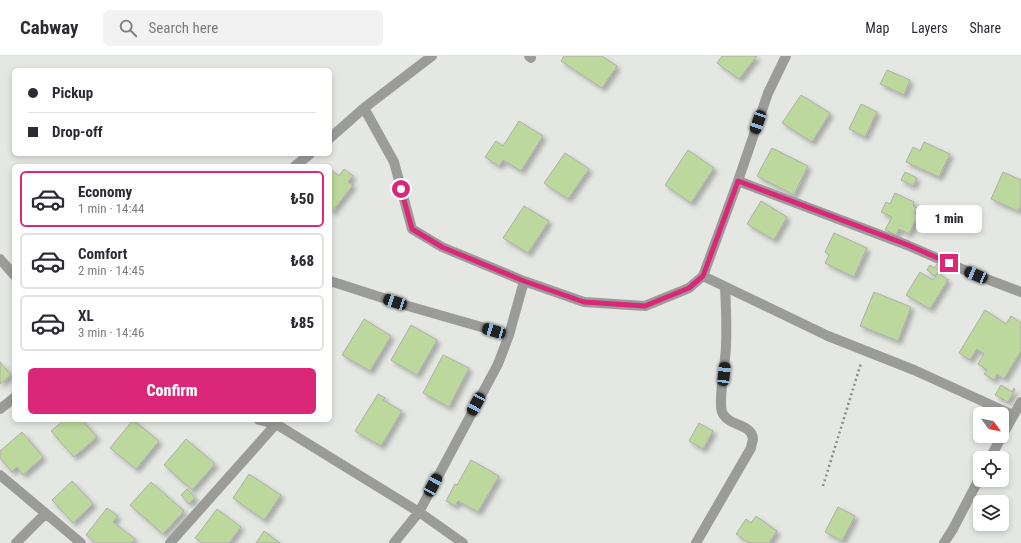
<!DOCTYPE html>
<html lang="en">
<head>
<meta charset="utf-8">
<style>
	body { margin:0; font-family:"Roboto Condensed",sans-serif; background:#f2f2f3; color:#2b2b33; height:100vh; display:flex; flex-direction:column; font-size:15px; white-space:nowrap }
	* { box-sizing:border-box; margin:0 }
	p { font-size:13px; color:#7c7c81 }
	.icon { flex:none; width:22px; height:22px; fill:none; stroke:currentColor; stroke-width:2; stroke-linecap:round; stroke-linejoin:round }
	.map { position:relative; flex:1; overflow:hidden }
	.sheet { position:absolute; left:12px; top:108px; width:320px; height:258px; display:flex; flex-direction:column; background:#fff; border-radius:6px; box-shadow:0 2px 6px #0003 }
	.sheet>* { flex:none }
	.top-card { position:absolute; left:12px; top:12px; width:320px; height:88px; border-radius:6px; box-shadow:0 2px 6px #0003; display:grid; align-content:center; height:88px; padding:0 16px; background:#fff }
	.needle { width:26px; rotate:123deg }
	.buttons { position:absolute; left:973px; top:351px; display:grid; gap:8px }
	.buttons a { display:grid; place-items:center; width:36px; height:36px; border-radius:6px; background:#fff; box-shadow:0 2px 6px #0003; font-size:20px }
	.end { position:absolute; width:18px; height:18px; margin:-9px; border:5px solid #db2777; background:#fff; box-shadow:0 0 0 2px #fff }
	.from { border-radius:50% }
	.bubble { position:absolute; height:28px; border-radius:6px; background:#fff; box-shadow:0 2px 6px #0003; font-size:13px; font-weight:800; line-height:28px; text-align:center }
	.car { position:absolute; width:12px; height:24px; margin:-12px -6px; border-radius:5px; box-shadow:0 0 3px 1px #0007; background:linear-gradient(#222 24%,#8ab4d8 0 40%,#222 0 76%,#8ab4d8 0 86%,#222 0) }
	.top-card b { display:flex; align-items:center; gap:14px; height:38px; font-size:15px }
	.top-card b+b { border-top:1px solid #e1e1e2 }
	.top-card i { width:10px; height:10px; background:#2b2b33 }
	ul { padding:7px 0 0; list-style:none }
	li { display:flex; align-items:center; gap:12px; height:56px; margin:0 8px 6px; padding:0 8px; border:2px solid #e1e1e2; border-radius:6px }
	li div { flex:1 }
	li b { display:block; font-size:15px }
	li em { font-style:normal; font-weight:800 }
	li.selected { border-color:#db2777 }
	li>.icon { width:36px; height:36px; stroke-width:1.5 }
	.button { display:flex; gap:8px; margin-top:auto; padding:8px 16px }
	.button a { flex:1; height:46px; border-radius:6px; background:#db2777; color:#fff; font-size:16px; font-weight:800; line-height:46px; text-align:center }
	header { display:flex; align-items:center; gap:24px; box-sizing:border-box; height:56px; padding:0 20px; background:#fff; border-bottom:1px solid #e1e1e2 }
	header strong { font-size:19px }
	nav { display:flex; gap:22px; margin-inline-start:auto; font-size:14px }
	.search { width:280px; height:36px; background:#f2f2f3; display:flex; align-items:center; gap:10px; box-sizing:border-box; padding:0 14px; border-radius:6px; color:#7c7c81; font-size:15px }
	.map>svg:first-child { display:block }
	.building { fill:#bdd89d; stroke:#acafaa; filter:url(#shadow) }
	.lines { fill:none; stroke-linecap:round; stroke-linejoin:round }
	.path { stroke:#8a8b89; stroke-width:2.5; stroke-dasharray:2 3; stroke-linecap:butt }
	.minor { stroke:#9b9c9a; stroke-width:10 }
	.route { stroke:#db2777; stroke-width:5 }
</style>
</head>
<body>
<header>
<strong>Cabway</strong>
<div class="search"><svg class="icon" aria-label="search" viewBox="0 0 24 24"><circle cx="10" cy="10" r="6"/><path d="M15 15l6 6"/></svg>Search here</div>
<nav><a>Map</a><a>Layers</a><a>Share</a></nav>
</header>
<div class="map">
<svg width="1021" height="487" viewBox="0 0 1021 487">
	<defs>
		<filter id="shadow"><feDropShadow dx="3.5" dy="3.5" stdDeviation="2" flood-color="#0004"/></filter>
	</defs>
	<rect width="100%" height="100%" fill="#e5e7e3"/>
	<!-- building -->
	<path class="building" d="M564,0H602L617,10L602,32L561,5Z
		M722,0H757L739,23L717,7Z
		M887,14L910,24L904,39L880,28Z
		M801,39L830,57L812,86L782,67Z
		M861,48L877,56L865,81L849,73Z
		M519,65L543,80L521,115L503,104L499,110L485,101L496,85L503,90Z
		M924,86L950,98L939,121L906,106L913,91L920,95Z
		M772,92L808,110L794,139L757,120Z
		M688,94L714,112L691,147L665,129Z
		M565,97L589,113L568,143L544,127Z
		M330,113L339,120L344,113L353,120L348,126L353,129L332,156L330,155Z
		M905,116L917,122L913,130L901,124Z
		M1003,116L1021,124V149L1018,155L991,143Z
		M895,137L914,146L913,150L917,152L914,157L918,159L909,178L899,173L896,179L885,174L892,161L881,156L886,146L890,148Z
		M761,145L787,161L774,184L747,168Z
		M524,150L549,165L528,197L503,182Z
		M834,177L867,192L854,221L825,207L829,199L825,196Z
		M937,208L939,209L936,213L939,215L935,220L927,214L930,209L934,212Z
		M920,216L933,224L938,217L948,224L930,253L906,239Z
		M874,236L911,251L898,285L860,270Z
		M985,254L1006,268L1011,260L1021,267V295L1004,323L997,318L994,324L984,318L987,314L978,308L984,298L977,293L970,304L959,297Z
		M364,263L391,280L370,315L342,299Z
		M411,269L437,284L417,319L391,304Z
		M443,299L469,312L449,351L423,337Z
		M0,306L11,319L0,328Z
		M1001,329L1012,336L1014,332L1015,334L1008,346L995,339Z
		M378,338L385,342L383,344L402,355L381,390L355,375Z
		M64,364H82L97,381L74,401L51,375Z
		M133,364L159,385L136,413L110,392Z
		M699,367L713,375L703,393L689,385Z
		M22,376L43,401L23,419L17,411L12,416L0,402V395Z
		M186,383L215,408L192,434L164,409Z
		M471,404L499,420L478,456L458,445L455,450L446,445L455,428L457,429Z
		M249,418L281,439L264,464L233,442Z
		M72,425L93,448L73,467L52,444Z
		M151,426L184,455L163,478L130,449Z
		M187,433L195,442L189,448L181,439Z
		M838,451L855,460L842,485L825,476Z
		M107,452L118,460L113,466L135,483L132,487H96L86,479Z
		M217,453L241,471L229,487H202L195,482Z
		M756,460L777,475L769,487H749L736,478L746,463L751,467Z
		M264,475L280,487H256Z"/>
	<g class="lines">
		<!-- path -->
		<path class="path" d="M823,430L861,307"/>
		<!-- minor -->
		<path class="minor" d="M529,0L531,2
			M364,52L394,106L412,173L442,191L524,225L584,246L645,250L689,232L703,220L738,125L768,37L786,0
			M330,82L364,52L432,0
			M295,110L310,98
			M738,125L907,189L976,219L1021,236
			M0,203L14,219
			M703,220L828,280L914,314L1013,359
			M330,225L408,250L509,279L498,308L419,456L394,487
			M509,279L524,225
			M0,353L14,342
			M259,364L276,368L419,456L463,487
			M1002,380L1021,346
			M990,402L1002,380
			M0,419L81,487
			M16,487L45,458
			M170,487L276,368
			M696,487L751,392C751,389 753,385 753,383C752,367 728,371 722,356C718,344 726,305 726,289C727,270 726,250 725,231
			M944,487L953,473L980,421"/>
	</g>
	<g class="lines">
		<!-- route -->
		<path class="route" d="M401,133L412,173L442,191L454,196L524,225L584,246L645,250L689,232L703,220L738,125L908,189L949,207"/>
	</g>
</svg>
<div class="buttons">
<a><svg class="needle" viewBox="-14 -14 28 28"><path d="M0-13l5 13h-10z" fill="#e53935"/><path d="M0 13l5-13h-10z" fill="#7c7c81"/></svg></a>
<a><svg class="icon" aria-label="locate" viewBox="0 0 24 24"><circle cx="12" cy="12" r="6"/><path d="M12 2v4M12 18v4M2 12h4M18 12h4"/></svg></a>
<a><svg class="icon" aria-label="layers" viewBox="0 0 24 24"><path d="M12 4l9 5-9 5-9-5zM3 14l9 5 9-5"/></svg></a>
</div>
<i class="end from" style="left:401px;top:133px"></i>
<i class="end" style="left:949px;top:207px"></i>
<div class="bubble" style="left:916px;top:149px;width:66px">1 min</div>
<i class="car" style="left:758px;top:66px;rotate:199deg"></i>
<i class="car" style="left:976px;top:219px;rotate:293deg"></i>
<i class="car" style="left:395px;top:246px;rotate:288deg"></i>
<i class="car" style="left:494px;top:275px;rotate:286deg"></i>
<i class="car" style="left:724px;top:318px;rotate:6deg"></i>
<i class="car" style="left:476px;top:348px;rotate:208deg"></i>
<i class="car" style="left:433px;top:429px;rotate:28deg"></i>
<div class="top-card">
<b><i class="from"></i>Pickup</b>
<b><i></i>Drop-off</b>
</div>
<section class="sheet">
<ul>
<li class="selected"><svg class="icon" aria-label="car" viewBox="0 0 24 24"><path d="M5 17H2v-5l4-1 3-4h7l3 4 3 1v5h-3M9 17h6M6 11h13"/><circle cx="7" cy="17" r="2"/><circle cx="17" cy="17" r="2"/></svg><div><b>Economy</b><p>1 min · 14:44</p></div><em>₺50</em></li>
<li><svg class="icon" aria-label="car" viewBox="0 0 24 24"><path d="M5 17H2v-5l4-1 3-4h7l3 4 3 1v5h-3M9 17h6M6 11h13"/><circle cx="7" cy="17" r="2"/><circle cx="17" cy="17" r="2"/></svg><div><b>Comfort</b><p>2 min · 14:45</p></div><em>₺68</em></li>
<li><svg class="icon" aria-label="car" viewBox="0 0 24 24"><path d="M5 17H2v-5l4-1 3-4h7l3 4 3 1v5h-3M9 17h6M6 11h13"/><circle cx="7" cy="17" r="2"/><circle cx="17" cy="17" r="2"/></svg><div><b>XL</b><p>3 min · 14:46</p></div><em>₺85</em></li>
</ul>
<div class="button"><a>Confirm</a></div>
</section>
</div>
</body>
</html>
